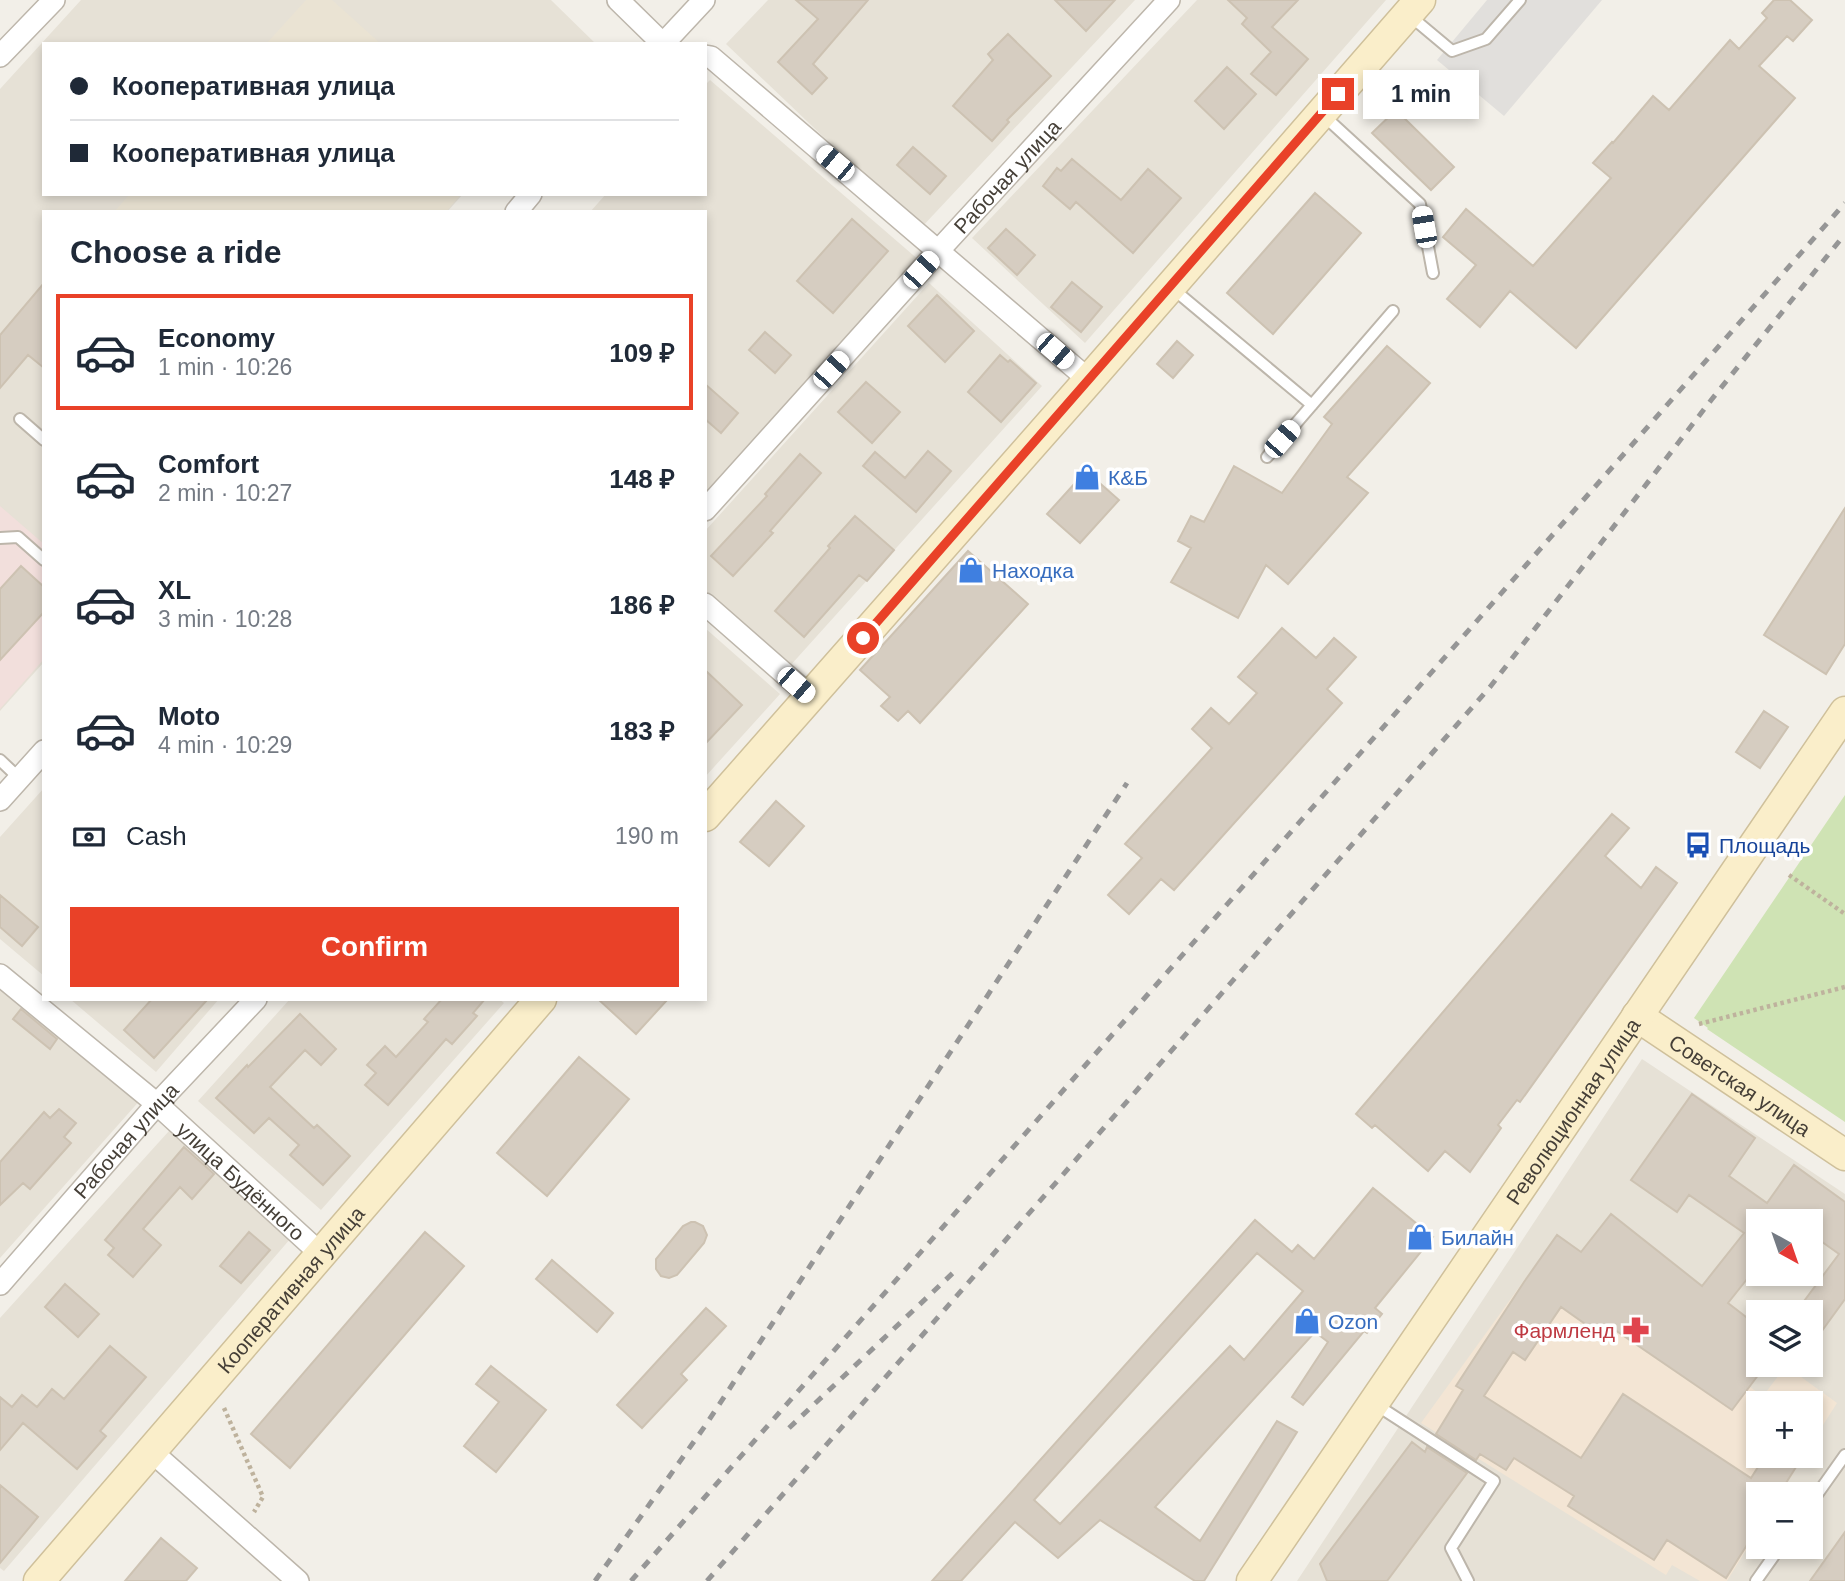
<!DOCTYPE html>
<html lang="en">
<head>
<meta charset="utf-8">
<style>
	body { margin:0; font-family:Arial,sans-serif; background:#f2f2f3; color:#1f2937; height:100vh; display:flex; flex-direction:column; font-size:26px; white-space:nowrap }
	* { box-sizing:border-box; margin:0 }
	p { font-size:23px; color:#747a83 }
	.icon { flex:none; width:38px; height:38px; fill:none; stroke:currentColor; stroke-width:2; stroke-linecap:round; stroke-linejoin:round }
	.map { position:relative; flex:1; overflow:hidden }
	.sheet { position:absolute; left:42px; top:210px; width:665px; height:791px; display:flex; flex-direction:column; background:#fff; border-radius:0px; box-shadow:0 4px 10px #0003 }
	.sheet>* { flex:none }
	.top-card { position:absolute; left:42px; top:42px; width:665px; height:154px; border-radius:0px; box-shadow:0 4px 10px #0003; display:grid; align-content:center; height:154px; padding:0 28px; background:#fff }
	.needle { width:46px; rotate:140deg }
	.fabs { position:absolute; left:1746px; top:1209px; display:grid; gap:14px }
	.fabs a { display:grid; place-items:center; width:77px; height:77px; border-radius:0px; background:#fff; box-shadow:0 4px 10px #0003; font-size:35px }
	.end { position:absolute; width:32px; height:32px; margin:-16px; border:9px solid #e94128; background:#fff; box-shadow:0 0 0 4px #fff }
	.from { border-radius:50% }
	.bubble { position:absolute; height:49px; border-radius:0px; background:#fff; box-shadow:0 4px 10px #0003; font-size:23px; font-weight:700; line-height:49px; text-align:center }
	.car { position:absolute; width:21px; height:42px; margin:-21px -10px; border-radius:9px; box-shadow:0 0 5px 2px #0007; background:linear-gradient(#fff 24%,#345 0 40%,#fff 0 76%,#345 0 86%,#fff 0) }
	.top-card b { display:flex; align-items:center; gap:24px; height:66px; font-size:26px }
	.top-card b+b { border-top:2px solid #e0e1e3 }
	.top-card i { width:18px; height:18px; background:#1f2937 }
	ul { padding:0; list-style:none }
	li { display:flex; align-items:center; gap:21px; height:116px; margin:0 14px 10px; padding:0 14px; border:4px solid transparent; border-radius:0px }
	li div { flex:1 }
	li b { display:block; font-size:26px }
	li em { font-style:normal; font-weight:700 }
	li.on { border-color:#e94128 }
	li>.icon { width:63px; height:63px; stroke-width:1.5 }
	h2 { padding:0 28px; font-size:32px; line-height:84px }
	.pay { display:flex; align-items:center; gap:18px; height:77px; padding:0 28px; font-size:26px }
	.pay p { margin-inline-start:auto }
	.cta { display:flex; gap:14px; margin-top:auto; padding:14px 28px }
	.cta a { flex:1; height:80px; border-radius:0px; background:#e94128; color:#fff; font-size:28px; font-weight:700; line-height:80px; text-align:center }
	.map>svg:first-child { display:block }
	.residential { fill:#e6e1d6; fill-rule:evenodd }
	.commercial { fill:#f3e5d4 }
	.education { fill:#eae3d3 }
	.medical { fill:#f2dfdc }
	.green { fill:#cfe3b4 }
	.parking { fill:#e1dfdc }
	.building { fill:#d6cdc1; stroke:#cdc2b2; stroke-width:2; fill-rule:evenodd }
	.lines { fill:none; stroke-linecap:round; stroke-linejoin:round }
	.lane-casing { stroke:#bdb6ab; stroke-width:14 }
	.street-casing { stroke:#bdb6ab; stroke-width:24 }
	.secondary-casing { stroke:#cfc09b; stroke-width:33 }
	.path { stroke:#beb29d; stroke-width:4.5; stroke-dasharray:3.5 3.5; stroke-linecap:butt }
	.lane { stroke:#fff; stroke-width:10 }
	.street { stroke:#fff; stroke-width:21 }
	.secondary { stroke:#faeeca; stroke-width:30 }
	.rail { stroke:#969696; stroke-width:5; stroke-dasharray:9 9; stroke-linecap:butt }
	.route { stroke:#e94128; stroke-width:9 }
	.labels { text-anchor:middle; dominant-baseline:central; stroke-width:7; stroke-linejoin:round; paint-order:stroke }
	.street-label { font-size:21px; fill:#453f37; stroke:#fff }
	.shop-label { font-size:21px; fill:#366cbe; stroke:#fff; text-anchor:start }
	.transit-label { font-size:21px; fill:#164399; stroke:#fff; text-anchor:start }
	.health-label { font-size:21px; fill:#be3a42; stroke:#fff; text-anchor:end }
</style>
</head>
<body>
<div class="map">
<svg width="1845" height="1581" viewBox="0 0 1845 1581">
	<rect width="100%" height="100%" fill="#f2efe8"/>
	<!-- residential -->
	<path class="residential" d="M81,0H551L596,44H44V194H463L447,212H44V662L0,711V89Z
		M768,0H1135L920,229L726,44Z
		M1197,0H1386L1085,343L972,238Z
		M710,80L920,261L705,495V212H590L606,194H705V85Z
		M929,283L1042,386L780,677L705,606V531Z
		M705,628L780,694L705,777Z
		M44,788V976L0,939V837Z
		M0,974L142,1098L0,1258Z
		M70,999H219L156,1072Z
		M290,999H499L504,1003L321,1210L198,1101Z
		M1642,1059L1845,1194V1581H1297ZM1759,1222H1811V1274H1759ZM1759,1312H1811V1365H1759ZM1759,1404H1811V1456H1759ZM1759,1494H1811V1547H1759Z
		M178,1121L297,1231L4,1571L0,1568V1318Z"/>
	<!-- commercial -->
	<path class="commercial" d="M1557,1235L1658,1306L1670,1332L1763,1396L1786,1366L1837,1403L1811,1444V1404H1759V1456H1804L1780,1494H1759V1529L1727,1581H1700L1672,1565L1666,1575L1421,1423Z"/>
	<!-- education -->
	<path class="education" d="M306,0H332L381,44H266Z
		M130,194H461L446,212H114Z"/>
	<!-- medical -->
	<path class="medical" d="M0,506L44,544V659L0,709Z"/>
	<!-- green -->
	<path class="green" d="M1845,795V1122L1707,1029L1708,1028L1694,1018Z"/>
	<!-- parking -->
	<path class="parking" d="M1487,0H1602L1504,116L1437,60Z"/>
	<!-- building -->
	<path class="building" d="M796,0H868L813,64L827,78L812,94L778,62L818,19Z
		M1055,0H1115L1086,31Z
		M1228,0H1298L1272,27L1308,59L1276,95L1251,74L1271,52L1242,24L1247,18Z
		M1774,0H1790L1812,20L1793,41L1787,36L1759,66L1795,98L1576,348L1510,291L1480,327L1447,299L1476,265L1443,237L1466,209L1533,266L1611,178L1593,163L1612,142L1613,143L1653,96L1669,110L1730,40L1739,49L1767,18L1762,13Z
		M1008,34L1051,76L1007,120L1009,122L992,141L953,106L993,60L988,54Z
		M1227,67L1256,94L1224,129L1195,101Z
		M1396,110L1454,167L1431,190L1372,133Z
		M913,147L946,176L930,194L897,165Z
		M1072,159L1121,200L1148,169L1181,198L1133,253L1076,202L1070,209L1043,186L1057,168L1061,171Z
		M1315,193L1361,233L1273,334L1227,293Z
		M852,219L888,251L833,313L797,281Z
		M1006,229L1035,255L1017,275L988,248Z
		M1072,282L1102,307L1081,332L1051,307Z
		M44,283V368L28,355L0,388V335Z
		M937,295L974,331L945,362L908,326Z
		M765,332L791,355L775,373L749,350Z
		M1177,341L1193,355L1173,378L1157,364Z
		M1387,346L1430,383L1347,477L1368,493L1288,584L1266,565L1238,618L1171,582L1191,548L1178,541L1191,516L1204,522L1234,466L1282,493L1332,424L1324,417Z
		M1000,355L1008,362L1010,360L1036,383L1001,422L968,392Z
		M866,382L900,412L872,443L838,412Z
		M705,384L738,413L721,433L705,419Z
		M928,451L951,471L916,512L863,466L875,452L905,478Z
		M800,454L821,473L770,531L773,533L733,576L711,556L767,496L765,494Z
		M1086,471L1119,500L1080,543L1047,514Z
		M1845,508V644L1826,674L1764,635Z
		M855,516L894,550L867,581L859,575L804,637L775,611L830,548L828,546Z
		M968,551L1028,604L920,723L908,711L898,721L881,706L890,697L860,670Z
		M21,566L44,587V612L0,660V589Z
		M1282,628L1316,658L1334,638L1356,657L1327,689L1342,703L1174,890L1161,879L1129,914L1108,895L1142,858L1125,844L1212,748L1192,729L1211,708L1229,724L1257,693L1238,677Z
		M705,670L742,705L705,744Z
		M1764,711L1788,727L1760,768L1736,752Z
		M776,801L804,826L769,866L740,842Z
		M1612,814L1629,828L1605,856L1641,888L1656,867L1677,883L1520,1102L1517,1100L1498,1125L1501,1128L1470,1172L1445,1151L1428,1171L1375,1125L1372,1128L1356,1114Z
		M0,895L38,927L22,946L0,927Z
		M152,999H208L154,1058L124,1030Z
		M442,999H485L473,1013L477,1016L452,1044L446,1039L388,1105L365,1085L376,1073L367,1065L385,1046L396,1057L428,1022L424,1019Z
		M598,999H668L636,1034Z
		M21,1009L57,1039L50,1049L13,1019Z
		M300,1014L336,1049L321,1065L305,1050L270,1087L314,1128L317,1125L350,1156L323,1185L290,1155L299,1145L269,1118L254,1133L216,1098L247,1065L248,1067Z
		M579,1057L629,1099L547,1196L497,1153Z
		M1692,1094L1755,1138L1729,1176L1767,1203L1794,1165L1845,1202V1299L1811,1346V1312H1796L1839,1254L1811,1234V1222H1759V1264L1728,1303L1759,1327V1374L1732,1410L1615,1330L1608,1340L1561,1307L1525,1360L1513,1352L1484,1396L1581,1458L1623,1394L1751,1478L1765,1456H1803L1779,1494H1759V1526L1726,1578L1667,1540L1654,1560L1568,1506L1574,1496L1514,1458L1506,1470L1480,1454L1476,1460L1436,1434L1463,1390L1456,1386L1524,1282L1557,1235L1581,1252L1611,1214L1702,1286L1744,1233L1689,1195L1677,1212L1631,1180Z
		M59,1109L76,1123L64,1137L71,1143L30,1189L23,1183L0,1205V1162L44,1112L50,1118Z
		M184,1147L214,1174L192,1199L180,1187L143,1229L161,1245L133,1277L108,1255L114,1248L105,1240Z
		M1373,1188L1433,1237L1375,1308L1382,1314L1367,1333L1364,1331L1303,1405L1292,1397L1328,1342L1315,1332L1155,1507L1200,1541L1277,1421L1297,1432L1204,1581H1195L1100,1520L1058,1558L1015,1522L961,1581H932L1255,1220L1292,1252L1298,1245L1314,1259ZM1257,1253L1303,1291L1244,1360L1230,1346L1060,1524L1034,1500Z
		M691,1222H695L703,1226L707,1235L704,1243L677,1275L669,1278L661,1276L656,1269V1259L683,1226Z
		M249,1232L270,1250L241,1283L220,1266Z
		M425,1232L464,1266L290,1468L251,1434Z
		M552,1260L613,1313L597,1332L536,1279Z
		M65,1284L99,1314L78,1337L45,1307Z
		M706,1308L726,1326L681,1374L687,1380L642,1428L617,1405Z
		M110,1346L146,1377L100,1431L106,1436L77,1469L23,1423L0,1450V1397L12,1407L22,1395L37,1407L52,1389L64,1399Z
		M491,1366L546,1410L496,1472L464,1446L499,1402L476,1384Z
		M1412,1442L1425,1452L1427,1447L1467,1473L1387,1581H1327L1320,1564Z
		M0,1485L38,1517L0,1563Z
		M1845,1532V1581H1810Z
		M161,1538L197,1568L186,1581H125Z"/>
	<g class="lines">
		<!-- lane casing -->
		<g class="lane-casing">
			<path id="lane" d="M1409,15L1452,51L1486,39L1520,0
				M1323,115L1420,204L1433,273
				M1172,288L1312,405
				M20,419L44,440
				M1267,457L1393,311
				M0,538L18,537L44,560
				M0,760L19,778
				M1375,1404L1494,1481L1451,1548L1468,1581
				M1811,1503L1845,1455
				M1756,1581L1780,1547"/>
		</g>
		<!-- street casing -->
		<g class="street-casing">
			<g id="street">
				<path d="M618,0L663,44"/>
				<path d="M663,44L704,0"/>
				<path d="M0,56L54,0"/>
				<path d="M705,56L711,57L1089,380"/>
				<path d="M516,212L531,194"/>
				<path id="s1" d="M705,510L939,250L1169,0"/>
				<path d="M705,604L811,697"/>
				<path d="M0,800L44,751"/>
				<path id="s2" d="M0,975L157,1104L321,1254"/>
				<path id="s3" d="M0,1284L157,1104L256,999"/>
				<path d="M152,1452L298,1581"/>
			</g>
		</g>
		<!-- secondary casing -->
		<g class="secondary-casing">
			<g id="secondary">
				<path d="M705,816L1089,380L1420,0"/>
				<path id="s4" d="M1637,1016L1845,1155"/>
				<path id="s5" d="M39,1581L541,999"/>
				<path id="s6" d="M1252,1581L1845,712"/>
			</g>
		</g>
		<!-- path -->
		<path class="path" d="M1789,875L1845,914
			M1699,1024L1845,987
			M224,1408L263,1497L254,1512"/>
		<!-- lane -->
		<use href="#lane" class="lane"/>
		<!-- street -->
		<use href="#street" class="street"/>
		<!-- secondary -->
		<use href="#secondary" class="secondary"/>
		<!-- rail -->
		<path class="rail" d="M789,1428L955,1271
			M595,1581L705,1426L1127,783
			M631,1581L1845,203
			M707,1581L1490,687L1712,399L1845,234"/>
	</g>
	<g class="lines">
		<!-- route -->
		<path class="route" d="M863,638L1338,94"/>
	</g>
	<!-- icons -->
	<defs>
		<g id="shop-bare" transform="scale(2.1)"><path d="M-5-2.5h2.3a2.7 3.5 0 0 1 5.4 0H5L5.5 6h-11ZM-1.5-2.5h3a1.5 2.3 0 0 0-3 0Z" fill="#3f7fe0" stroke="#fff" stroke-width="2.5" paint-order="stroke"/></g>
		<g id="bus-bare" transform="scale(2.1)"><path d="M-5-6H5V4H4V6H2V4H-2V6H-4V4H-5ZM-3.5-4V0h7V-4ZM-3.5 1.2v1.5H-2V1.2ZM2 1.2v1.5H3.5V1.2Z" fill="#1a4fb4" stroke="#fff" stroke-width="2.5" paint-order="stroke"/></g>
		<g id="pharmacy-bare" transform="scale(2.1)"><path d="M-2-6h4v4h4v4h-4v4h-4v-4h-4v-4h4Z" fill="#e0444e" stroke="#fff" stroke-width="2.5" paint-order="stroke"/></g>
	</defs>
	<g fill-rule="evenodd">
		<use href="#shop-bare" x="1087" y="477"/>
		<use href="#shop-bare" x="971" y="570"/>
		<use href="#bus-bare" x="1698" y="845"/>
		<use href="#shop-bare" x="1420" y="1237"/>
		<use href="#shop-bare" x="1307" y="1321"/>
		<use href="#pharmacy-bare" x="1636" y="1330"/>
	</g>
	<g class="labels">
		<!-- street labels -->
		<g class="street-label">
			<text stroke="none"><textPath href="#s1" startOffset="450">Рабочая улица</textPath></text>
			<text stroke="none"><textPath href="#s4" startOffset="124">Советская улица</textPath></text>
			<text stroke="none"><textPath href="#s6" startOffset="569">Революционная улица</textPath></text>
			<text stroke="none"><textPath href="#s3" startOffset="191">Рабочая улица</textPath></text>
			<text stroke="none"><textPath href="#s2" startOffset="317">улица Будённого</textPath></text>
			<text stroke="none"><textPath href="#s5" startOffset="385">Кооперативная улица</textPath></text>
		</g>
		<!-- shop labels -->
		<g class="shop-label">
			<text x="1108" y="477">К&amp;Б</text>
			<text x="992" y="570">Находка</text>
			<text x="1441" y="1237">Билайн</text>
			<text x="1328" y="1321">Ozon</text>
		</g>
		<!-- transit labels -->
		<g class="transit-label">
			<text x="1719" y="845">Площадь</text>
		</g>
		<!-- health labels -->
		<g class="health-label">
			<text x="1615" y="1330">Фармленд</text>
		</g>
	</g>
</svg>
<div class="fabs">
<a><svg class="needle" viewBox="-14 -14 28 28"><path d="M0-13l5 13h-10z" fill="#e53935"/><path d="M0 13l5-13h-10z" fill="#747a83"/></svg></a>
<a><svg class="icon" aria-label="layers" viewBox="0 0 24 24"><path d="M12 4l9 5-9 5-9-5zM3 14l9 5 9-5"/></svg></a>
<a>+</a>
<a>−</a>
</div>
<i class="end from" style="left:863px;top:638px"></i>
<i class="end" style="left:1338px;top:94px"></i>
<div class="bubble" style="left:1363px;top:70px;width:116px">1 min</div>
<i class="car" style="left:835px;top:163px;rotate:310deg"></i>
<i class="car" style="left:1424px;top:227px;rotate:350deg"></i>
<i class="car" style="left:921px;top:270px;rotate:42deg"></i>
<i class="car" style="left:1055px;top:351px;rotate:131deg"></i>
<i class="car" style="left:831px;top:370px;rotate:42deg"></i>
<i class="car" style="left:1282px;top:439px;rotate:41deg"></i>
<i class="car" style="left:796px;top:685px;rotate:131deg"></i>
<div class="top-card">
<b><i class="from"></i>Кооперативная улица</b>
<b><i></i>Кооперативная улица</b>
</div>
<section class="sheet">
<h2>Choose a ride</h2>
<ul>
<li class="on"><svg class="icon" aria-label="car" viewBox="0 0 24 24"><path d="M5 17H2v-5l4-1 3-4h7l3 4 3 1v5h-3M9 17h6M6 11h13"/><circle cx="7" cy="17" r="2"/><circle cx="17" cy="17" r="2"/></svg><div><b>Economy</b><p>1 min · 10:26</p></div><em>109 ₽</em></li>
<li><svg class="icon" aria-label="car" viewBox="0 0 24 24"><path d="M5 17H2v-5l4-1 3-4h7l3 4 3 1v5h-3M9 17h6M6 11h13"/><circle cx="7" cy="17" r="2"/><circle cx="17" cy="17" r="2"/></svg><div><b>Comfort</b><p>2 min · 10:27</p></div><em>148 ₽</em></li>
<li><svg class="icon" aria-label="car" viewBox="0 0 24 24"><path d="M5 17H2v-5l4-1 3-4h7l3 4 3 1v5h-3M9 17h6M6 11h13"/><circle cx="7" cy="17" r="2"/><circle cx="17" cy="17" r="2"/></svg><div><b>XL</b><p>3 min · 10:28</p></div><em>186 ₽</em></li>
<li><svg class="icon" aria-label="car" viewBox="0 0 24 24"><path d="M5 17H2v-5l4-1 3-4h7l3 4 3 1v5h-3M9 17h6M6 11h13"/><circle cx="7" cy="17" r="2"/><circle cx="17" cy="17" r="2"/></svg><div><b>Moto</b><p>4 min · 10:29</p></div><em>183 ₽</em></li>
</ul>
<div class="pay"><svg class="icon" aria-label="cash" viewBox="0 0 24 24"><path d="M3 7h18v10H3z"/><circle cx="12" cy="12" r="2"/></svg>Cash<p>190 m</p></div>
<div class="cta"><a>Confirm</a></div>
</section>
</div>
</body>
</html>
